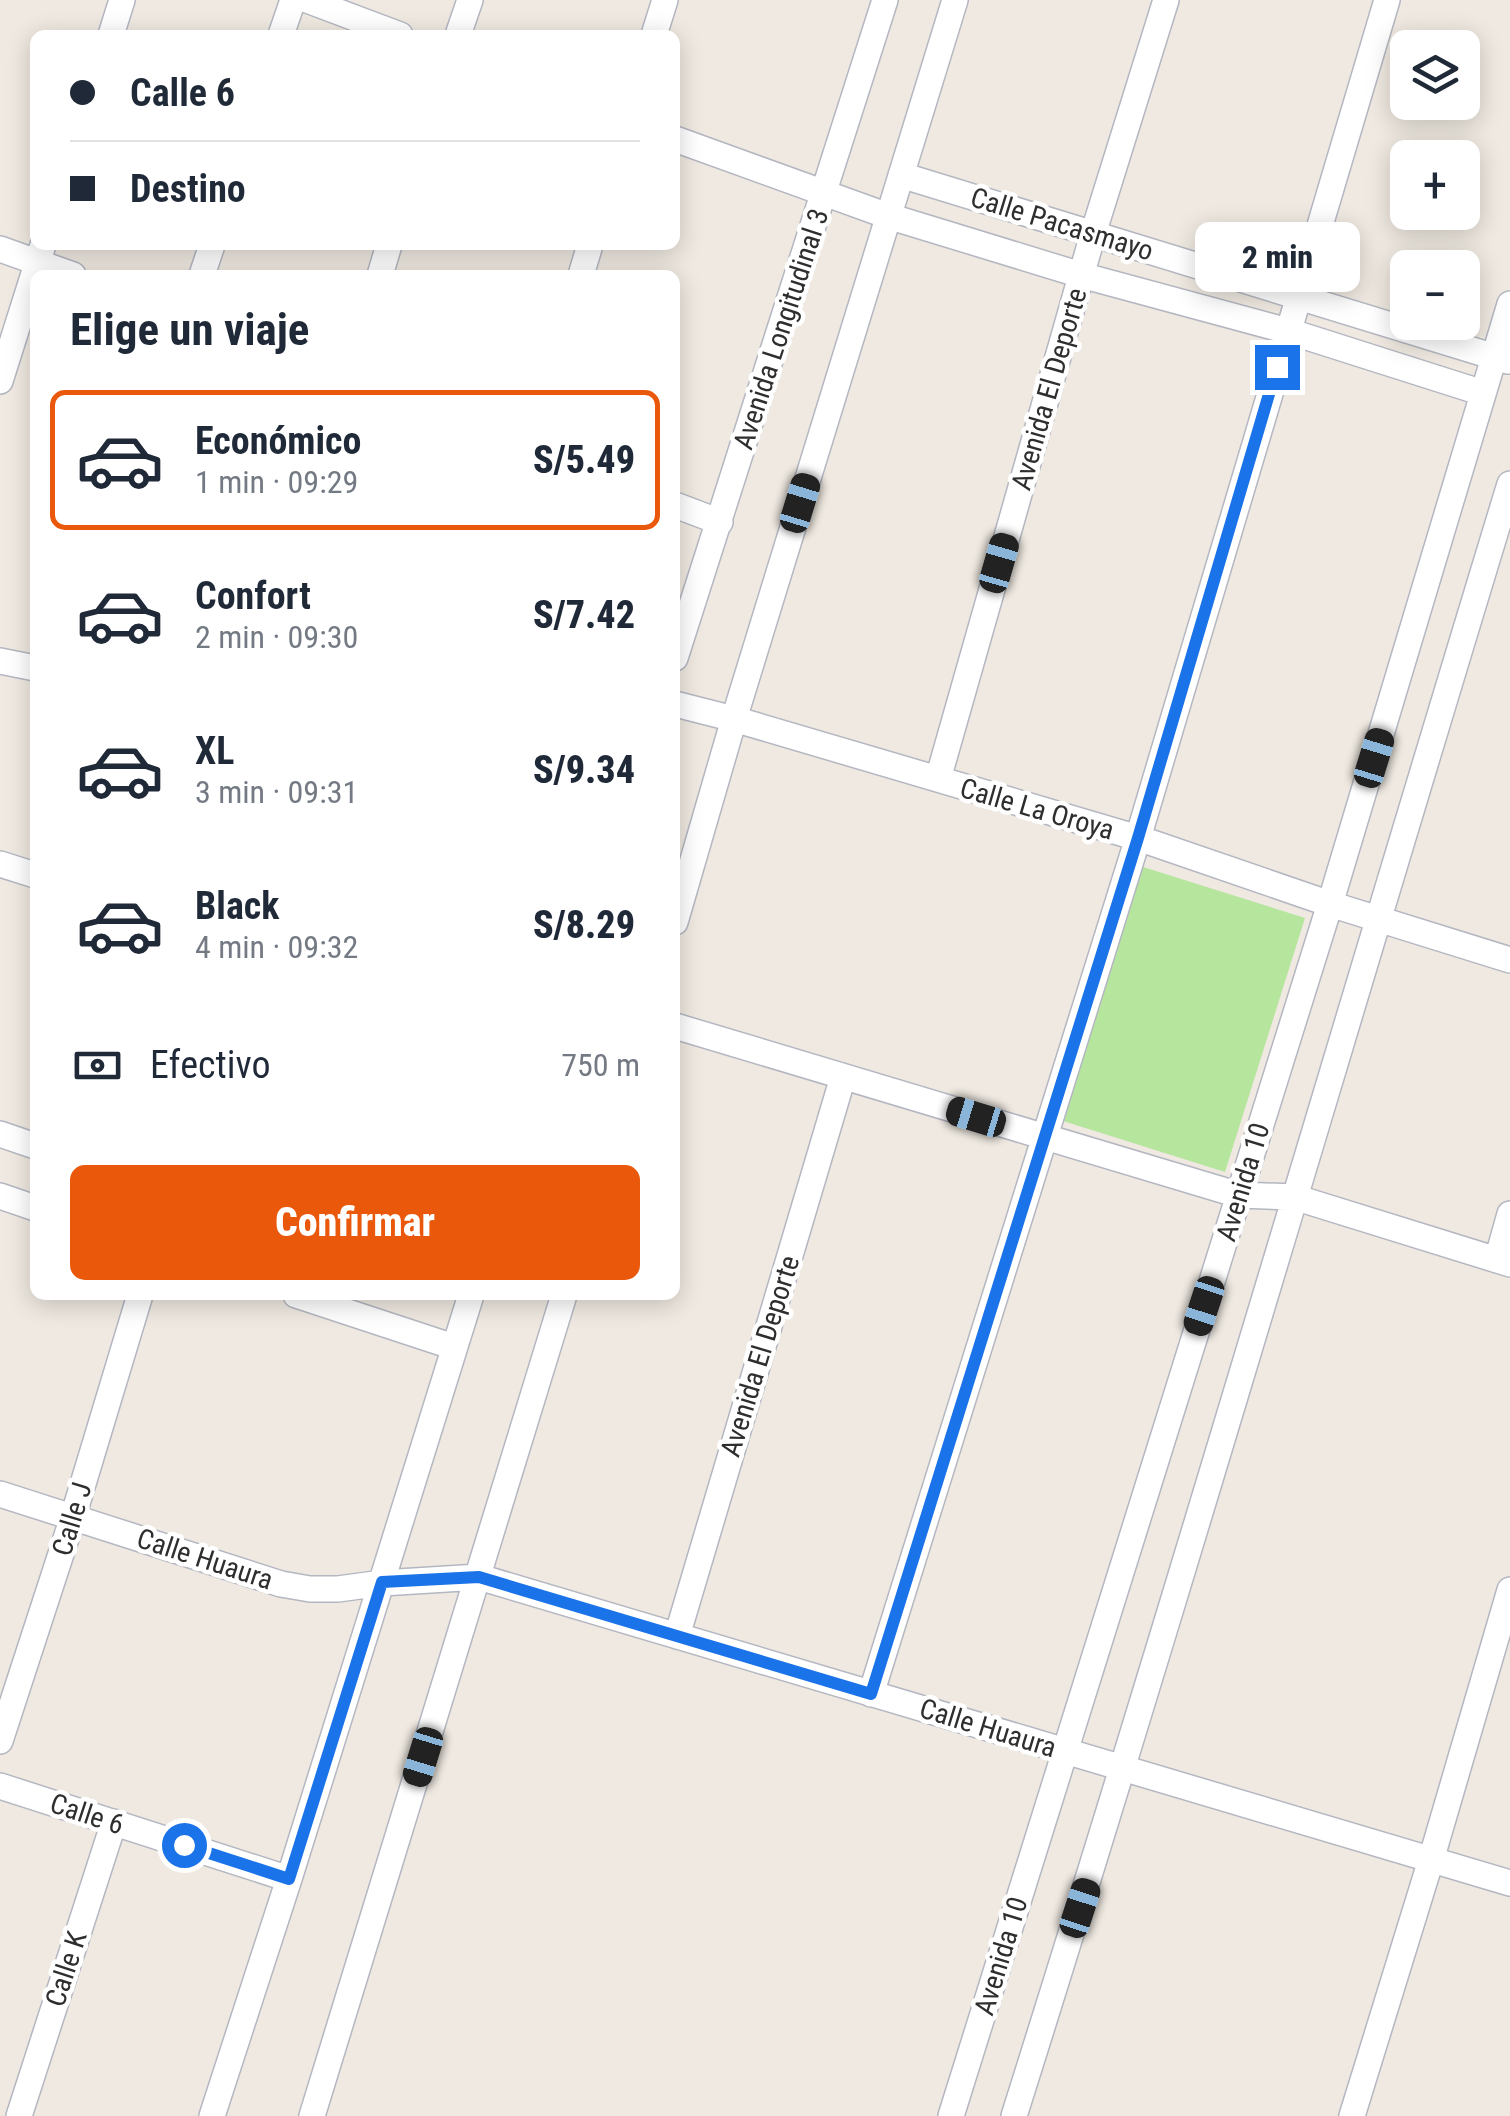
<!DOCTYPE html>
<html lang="es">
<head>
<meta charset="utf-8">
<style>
	body { margin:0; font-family:"Roboto Condensed",sans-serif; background:#f6f6f7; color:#1f2937; height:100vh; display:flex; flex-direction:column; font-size:38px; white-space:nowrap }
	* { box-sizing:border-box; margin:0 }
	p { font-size:32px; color:#747a83 }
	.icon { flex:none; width:55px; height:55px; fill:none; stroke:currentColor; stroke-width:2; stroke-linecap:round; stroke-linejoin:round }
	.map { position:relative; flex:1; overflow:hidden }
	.panel { position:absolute; left:30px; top:270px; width:650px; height:1030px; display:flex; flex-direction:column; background:#fff; border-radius:15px; box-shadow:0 5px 25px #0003 }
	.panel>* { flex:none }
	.hud { position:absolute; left:30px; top:30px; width:650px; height:220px; border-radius:15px; box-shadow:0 5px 25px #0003; display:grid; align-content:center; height:220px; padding:0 40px; background:#fff }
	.tools { position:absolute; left:1390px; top:30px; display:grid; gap:20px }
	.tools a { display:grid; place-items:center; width:90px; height:90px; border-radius:15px; background:#fff; box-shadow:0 5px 25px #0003; font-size:50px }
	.end { position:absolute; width:45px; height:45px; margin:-22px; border:12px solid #1a73e8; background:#fff; box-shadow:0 0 0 5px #fff }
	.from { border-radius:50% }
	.bubble { position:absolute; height:70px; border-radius:15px; background:#fff; box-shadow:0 5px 25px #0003; font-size:32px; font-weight:800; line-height:70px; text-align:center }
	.car { position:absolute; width:30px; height:60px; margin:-30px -15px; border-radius:12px; box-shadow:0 0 8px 2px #0007; background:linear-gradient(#222 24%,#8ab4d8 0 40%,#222 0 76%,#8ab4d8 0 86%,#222 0) }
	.hud b { display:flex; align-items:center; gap:35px; height:95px; font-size:38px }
	.hud b+b { border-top:2px solid #e0e1e3 }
	.hud i { width:25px; height:25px; background:#1f2937 }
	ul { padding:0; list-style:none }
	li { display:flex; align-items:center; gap:30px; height:140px; margin:0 20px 15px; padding:0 20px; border:5px solid transparent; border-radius:15px }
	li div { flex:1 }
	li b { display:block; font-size:38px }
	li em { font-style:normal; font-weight:800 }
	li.active { border-color:#ea580c }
	li>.icon { width:90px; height:90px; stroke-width:1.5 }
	h2 { padding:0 40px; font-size:45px; line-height:120px }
	.pay { display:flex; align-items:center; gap:25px; height:110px; padding:0 40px; font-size:38px }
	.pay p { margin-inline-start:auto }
	.button { display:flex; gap:20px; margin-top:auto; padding:20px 40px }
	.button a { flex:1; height:115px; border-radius:15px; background:#ea580c; color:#fff; font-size:40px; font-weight:800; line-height:115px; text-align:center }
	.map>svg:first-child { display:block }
	.green { fill:#b6e59e }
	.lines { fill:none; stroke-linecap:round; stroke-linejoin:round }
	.minor-casing { stroke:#b4b7c1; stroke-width:28 }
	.minor { stroke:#fff; stroke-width:25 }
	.route { stroke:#1a73e8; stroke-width:12 }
	.labels { text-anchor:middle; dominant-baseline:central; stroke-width:9; stroke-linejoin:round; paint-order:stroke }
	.street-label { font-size:28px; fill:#2e2e2e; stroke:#fff }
</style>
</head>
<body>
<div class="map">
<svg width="1510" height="2116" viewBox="0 0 1510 2116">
	<rect width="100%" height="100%" fill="#efe9e1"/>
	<!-- green -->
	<path class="green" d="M1143,867L1305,918L1225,1172L1063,1121Z"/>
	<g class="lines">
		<!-- minor casing -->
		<g class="minor-casing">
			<path id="minor" d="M307,0L400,35
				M111,35L122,0
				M281,35L293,0
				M458,35L470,0
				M654,35L665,0
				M675,139L888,216L1081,275L1288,331L1483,393
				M901,175L1508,361
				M0,249L73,275
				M202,275L212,245
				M380,275L389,245
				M581,275L590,245
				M0,381L43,245
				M675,505L720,522
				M675,658L885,0
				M0,661L35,668
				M675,704L734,719L1138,838L1330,904L1510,960
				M938,779L1093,234L1166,0
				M0,864L35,875
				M675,922L734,719L955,0
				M675,1026L1239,1195L1294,1197L1510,1264
				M0,1134L35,1146
				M0,1196L35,1208
				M1497,1260L1510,1214
				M296,1295L454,1347
				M0,1494L281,1584L310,1589H338L382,1583L479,1577L1510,1883
				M677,1636L843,1077
				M871,1694L1138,838L1387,0
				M0,1741L73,1517L140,1295
				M0,1786L289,1879
				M19,2116L114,1822
				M212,2116L289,1879L471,1295
				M312,2116L564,1295
				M951,2116L1330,904L1510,304
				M1014,2116C1185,1574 1344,1028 1510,484
				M1352,2116L1431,1860L1510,1590"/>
		</g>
		<!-- minor -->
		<use href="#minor" class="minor"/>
	</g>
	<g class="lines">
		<!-- route -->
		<path class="route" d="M184,1845L289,1879L382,1582L479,1577L871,1694L1138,838L1277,367"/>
	</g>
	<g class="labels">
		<!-- street labels -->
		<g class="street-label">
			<text transform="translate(1062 224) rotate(17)">Calle Pacasmayo</text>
			<text transform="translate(781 329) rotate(-72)">Avenida Longitudinal 3</text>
			<text transform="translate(1049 389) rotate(-74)">Avenida El Deporte</text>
			<text transform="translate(1037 809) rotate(16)">Calle La Oroya</text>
			<text transform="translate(1243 1182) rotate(-73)">Avenida 10</text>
			<text transform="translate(760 1356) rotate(-73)">Avenida El Deporte</text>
			<text transform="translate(72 1519) rotate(-73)">Calle J</text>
			<text transform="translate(205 1559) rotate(18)">Calle Huaura</text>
			<text transform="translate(988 1728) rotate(17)">Calle Huaura</text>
			<text transform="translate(87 1814) rotate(18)">Calle 6</text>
			<text transform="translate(1001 1956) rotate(-73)">Avenida 10</text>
			<text transform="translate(66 1969) rotate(-72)">Calle K</text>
		</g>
	</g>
</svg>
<div class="tools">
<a><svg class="icon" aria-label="layers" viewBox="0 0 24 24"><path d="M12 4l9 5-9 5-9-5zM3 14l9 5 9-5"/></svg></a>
<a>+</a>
<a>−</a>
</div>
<i class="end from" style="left:184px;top:1845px"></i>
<i class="end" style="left:1277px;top:367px"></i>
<div class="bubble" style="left:1195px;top:222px;width:165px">2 min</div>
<i class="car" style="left:800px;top:503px;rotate:17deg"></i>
<i class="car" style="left:999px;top:563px;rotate:16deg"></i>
<i class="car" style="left:1374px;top:758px;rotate:17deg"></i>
<i class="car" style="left:976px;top:1117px;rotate:287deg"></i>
<i class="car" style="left:1204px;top:1306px;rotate:198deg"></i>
<i class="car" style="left:423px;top:1757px;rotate:197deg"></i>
<i class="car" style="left:1080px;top:1908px;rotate:18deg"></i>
<div class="hud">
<b><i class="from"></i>Calle 6</b>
<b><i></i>Destino</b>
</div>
<section class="panel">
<h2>Elige un viaje</h2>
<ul>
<li class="active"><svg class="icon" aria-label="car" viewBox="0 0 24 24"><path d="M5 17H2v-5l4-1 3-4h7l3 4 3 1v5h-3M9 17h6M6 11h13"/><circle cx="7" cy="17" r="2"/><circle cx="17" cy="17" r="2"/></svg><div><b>Económico</b><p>1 min · 09:29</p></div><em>S/5.49</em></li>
<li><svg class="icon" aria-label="car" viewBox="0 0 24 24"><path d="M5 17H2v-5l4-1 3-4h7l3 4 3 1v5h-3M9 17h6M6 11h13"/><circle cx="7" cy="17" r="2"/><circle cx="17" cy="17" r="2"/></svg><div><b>Confort</b><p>2 min · 09:30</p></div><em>S/7.42</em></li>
<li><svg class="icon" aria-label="car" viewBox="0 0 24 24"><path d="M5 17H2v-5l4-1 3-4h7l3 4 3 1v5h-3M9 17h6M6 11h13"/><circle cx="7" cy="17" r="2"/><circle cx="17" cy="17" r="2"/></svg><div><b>XL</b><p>3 min · 09:31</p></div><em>S/9.34</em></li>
<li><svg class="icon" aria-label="car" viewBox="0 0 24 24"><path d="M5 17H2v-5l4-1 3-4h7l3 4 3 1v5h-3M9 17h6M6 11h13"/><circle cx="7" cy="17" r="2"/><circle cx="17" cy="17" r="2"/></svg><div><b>Black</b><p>4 min · 09:32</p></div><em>S/8.29</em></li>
</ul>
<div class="pay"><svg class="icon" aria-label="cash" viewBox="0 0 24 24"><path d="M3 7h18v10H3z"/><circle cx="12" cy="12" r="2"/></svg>Efectivo<p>750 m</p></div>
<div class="button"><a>Confirmar</a></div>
</section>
</div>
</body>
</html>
